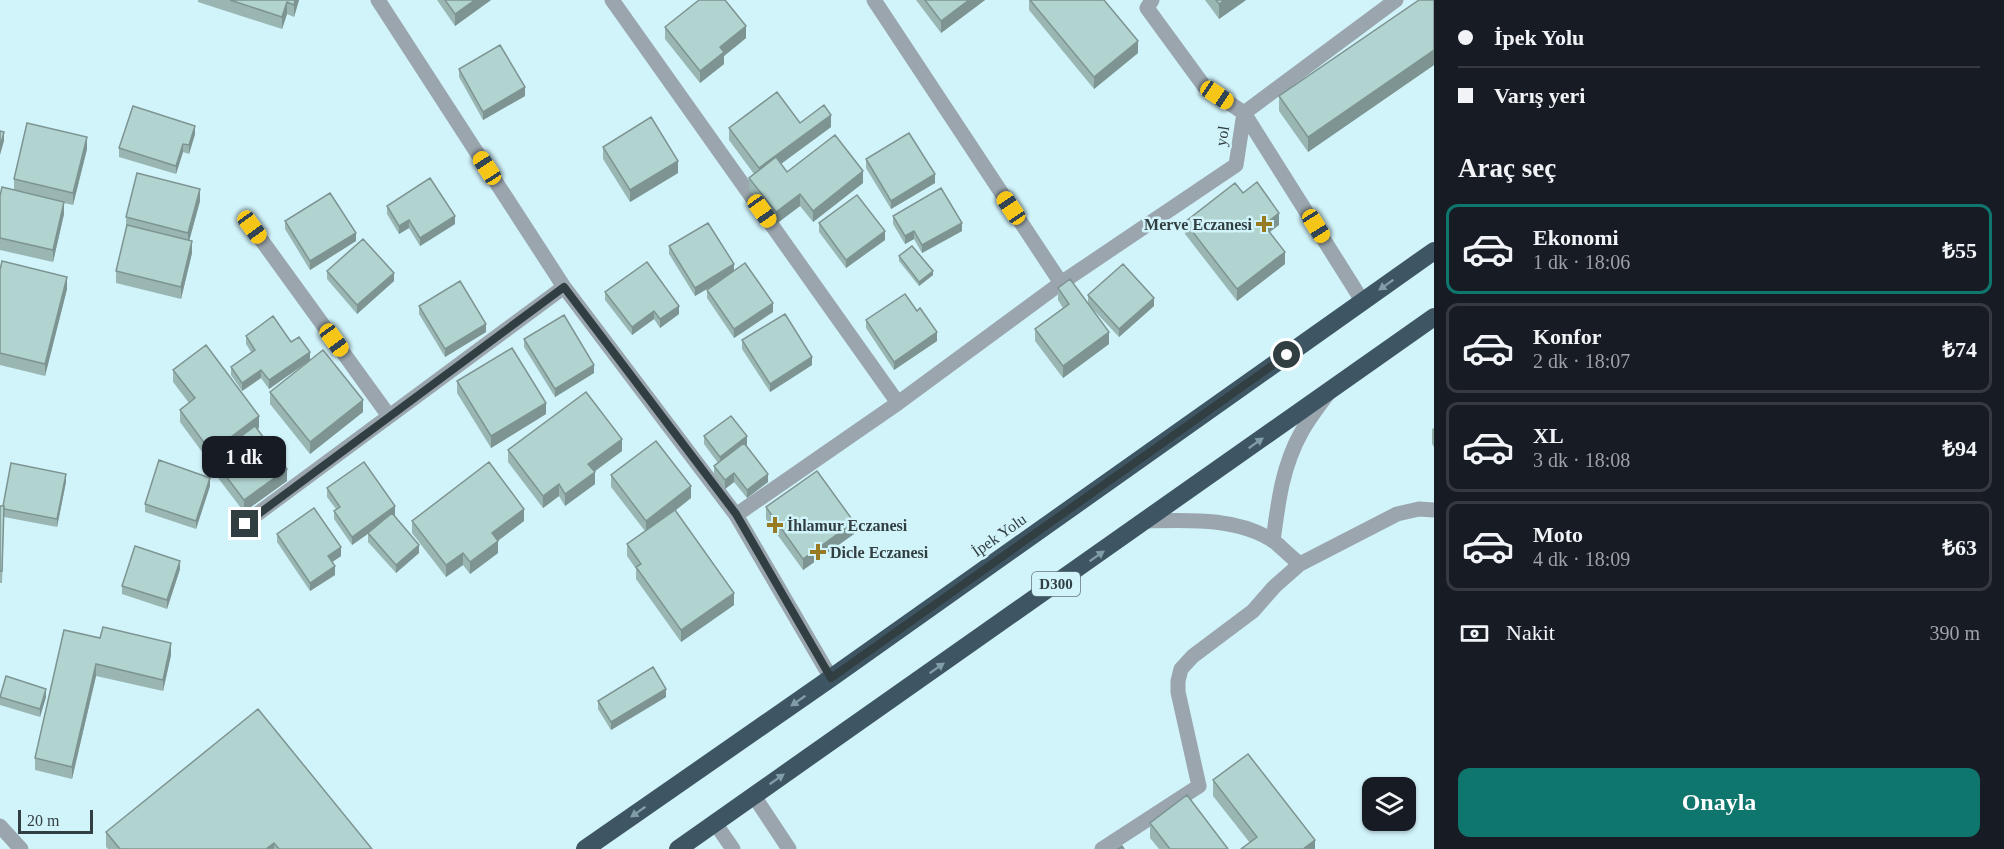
<!DOCTYPE html>
<html lang="tr">
<head>
<meta charset="utf-8">
<style>
	body { margin:0; font-family:Georgia,serif; background:#242831; color:#f1f3f6; height:100vh; display:flex; flex-direction:column; font-size:22px; white-space:nowrap }
	* { box-sizing:border-box; margin:0 }
	p { font-size:20px; color:#9ea1a6 }
	.icon { flex:none; width:33px; height:33px; fill:none; stroke:currentColor; stroke-width:2; stroke-linecap:round; stroke-linejoin:round }
	.map { position:relative; flex:1; overflow:hidden }
	.sheet { display:flex; flex-direction:column; background:#171b24; width:570px }
	.sheet>* { flex:none }
	.hud { display:grid; align-content:center; height:132px; padding:0 24px; background:#171b24 }
	.buttons { position:absolute; left:1362px; top:777px; display:grid; gap:12px }
	.buttons a { display:grid; place-items:center; width:54px; height:54px; border-radius:12px; background:#171b24; box-shadow:0 2px 4px #0004; font-size:30px }
	.scale { position:absolute; left:18px; bottom:15px; width:75px; box-sizing:border-box; padding-left:6px; border:3px solid #323f42; border-top:0; font-size:16px; line-height:21px; white-space:nowrap; color:#323f42; -webkit-text-stroke:4px #d1f3fa; paint-order:stroke }
	.end { position:absolute; width:27px; height:27px; margin:-14px; border:8px solid #323f42; background:#fff; box-shadow:0 0 0 3px #fff }
	.from { border-radius:50% }
	.bubble { position:absolute; height:42px; border-radius:12px; background:#171b24; box-shadow:0 2px 4px #0004; font-size:20px; font-weight:700; line-height:42px; text-align:center }
	.car { position:absolute; width:18px; height:36px; margin:-18px -9px; border-radius:8px; box-shadow:0 0 4px 2px #0007; background:linear-gradient(#f5c518 24%,#345 0 40%,#f5c518 0 76%,#345 0 86%,#f5c518 0) }
	.hud b { display:flex; align-items:center; gap:21px; height:57px; font-size:22px }
	.hud b+b { border-top:2px solid #363941 }
	.hud i { width:15px; height:15px; background:#f1f3f6 }
	ul { padding:0; list-style:none }
	li { display:flex; align-items:center; gap:18px; height:90px; margin:0 12px 9px; padding:0 12px; border:3px solid #363941; border-radius:12px }
	li div { flex:1 }
	li b { display:block; font-size:22px }
	li em { font-style:normal; font-weight:700 }
	li.selected { border-color:#0f766e }
	li>.icon { width:54px; height:54px; stroke-width:1.5 }
	h2 { padding:0 24px; font-size:27px; line-height:72px }
	.pay { display:flex; align-items:center; gap:15px; height:66px; padding:0 24px; font-size:22px }
	.pay p { margin-inline-start:auto }
	.button { display:flex; gap:12px; margin-top:auto; padding:12px 24px }
	.button a { flex:1; height:69px; border-radius:12px; background:#0f766e; color:#fff; font-size:24px; font-weight:700; line-height:69px; text-align:center }
	main { display:flex; flex:1; min-height:0 }
	.map>svg:first-child { display:block }
	.lines { fill:none; stroke-linecap:round; stroke-linejoin:round }
	.minor { stroke:#9aa5ad; stroke-width:15 }
	.highway { stroke:#3e5664; stroke-width:18 }
	.wall { fill:#99b6b3 }
	.shaded-wall { fill:#7d9492 }
	.building { fill:#b2d4d0; stroke:#7d9492; stroke-width:1.5 }
	.oneway { fill:#809da8 }
	.route { stroke:#323f42; stroke-width:8 }
	.poi-dot { fill:#987a23; stroke:#d1f3fa; stroke-width:2 }
	.labels { text-anchor:middle; dominant-baseline:central; stroke-width:5; stroke-linejoin:round; paint-order:stroke }
	.shield { fill:#d1f3fa; stroke:#627579; stroke-width:1.5 }
	.shield-label { font-size:15px; font-weight:bold; fill:#323f42 }
	.street-label { font-size:16px; fill:#323f42; stroke:#d1f3fa }
	.poi-label { font-size:16px; font-weight:bold; fill:#323f42; stroke:#d1f3fa; text-anchor:start }
</style>
</head>
<body>
<main>
<div class="map">
<svg width="1434" height="849" viewBox="0 0 1434 849">
	<rect width="100%" height="100%" fill="#d1f3fa"/>
	<g class="lines">
		<!-- minor -->
		<path class="minor" d="M378,0L564,287L736,515L831,678
			M612,0L898,403
			M874,0L1061,283
			M1152,0L1147,8L1204,86L1244,113L1363,302
			M252,227L389,416
			M736,515L898,403L1061,283L1236,165L1244,113L1396,0
			M1146,521C1188,520 1239,517 1275,542C1283,549 1291,557 1300,564L1397,514L1419,509L1434,510
			M245,523L564,287
			M1273,541C1278,504 1282,467 1301,433C1308,420 1318,407 1327,395
			M754,796L789,849
			M715,823L733,849
			M0,826L21,849
			M1102,849L1199,786L1178,692V681L1181,669L1193,656L1253,611L1274,587L1300,564"/>
		<!-- highway -->
		<path class="highway" d="M585,849L831,678L1434,251
			M678,849L1434,317"/>
	</g>
	<!-- wall -->
	<path class="wall" d="M198,0H299L294,17L287,14L282,29L198,2Z
		M437,0H491L455,26Z
		M916,0H985L941,33Z
		M1029,0H1104L1138,53L1094,89L1029,10Z
		M1205,0H1246L1219,19Z
		M1434,0V65L1308,152L1279,111V96Z
		M665,27L746,38L724,56V64L700,83L665,39Z
		M459,69L525,96L483,120L459,77Z
		M800,123L831,127L781,164L787,172L863,183L813,222L800,206L776,224L749,190V178L754,174L729,140V128Z
		M195,134L189,154L183,152L176,174L119,157V148Z
		M603,147L678,173L630,202L603,159Z
		M87,149L73,205L64,203V214L53,262L0,250V196L14,190V179Z
		M866,159L935,183L891,209L866,168Z
		M1243,193L1279,225L1270,232L1285,264L1237,301L1185,234V222Z
		M200,201L189,241L192,253L181,299L116,283V271L126,229V217Z
		M387,206L455,224L420,246L409,228L399,234L387,214Z
		M893,216L962,231L922,253L914,239L905,244L893,224Z
		M285,221L356,241L310,270L285,229Z
		M819,223L885,240L846,268L819,232Z
		M669,246L734,271L773,312L734,338L707,298V290L717,283L695,296L669,254Z
		M899,256L933,275L919,286L899,261Z
		M0,270L67,289L45,376L0,365Z
		M327,271L394,281L357,314L327,279Z
		M1058,288L1109,344L1063,378L1035,341V329L1063,308L1058,300Z
		M605,292L679,314L660,328L654,319L632,335L605,300Z
		M1088,295L1154,306L1119,337L1088,304Z
		M419,306L486,332L445,357L419,314Z
		M917,311L937,341L894,370L866,328V320Z
		M246,336L291,342L310,360L269,389L261,378L242,391L231,375V367L251,352L246,344Z
		M524,339L594,373L555,397L524,347Z
		M742,340L812,365L770,392L742,349Z
		M173,370L259,428L257,429L287,481L244,512L212,470V463L211,464L180,422V410L189,403L173,382Z
		M457,381L546,414L491,448L457,393Z
		M270,392L363,412L310,454L270,404Z
		M1434,428V447L1432,444V429Z
		M704,436L747,445H746L768,482L747,498L734,482L725,489L714,474V466L718,463L704,444Z
		M508,450L622,451L594,472L595,484L565,506L559,496L543,508L508,462Z
		M611,475L691,498L675,511L734,605L681,642L636,579V569L627,556V544L645,531L611,487Z
		M66,482L57,527L4,517L2,583H0V506H3Z
		M210,486L196,529L145,512V504Z
		M327,488L395,515H394L419,553L396,573L368,542V533L370,532L352,545L334,519V511L336,509L327,497Z
		M766,507L854,534L803,570L766,519Z
		M412,521H524L498,541V553L470,574L463,565L446,577L412,533Z
		M277,534L341,556L332,562L335,575L310,591L277,542Z
		M180,569L167,609L122,594V586Z
		M64,630L171,655L163,691L96,676L72,779L35,770V758Z
		M0,695L46,697L40,717L0,705Z
		M666,697L611,730L598,709V701Z
		M1213,780L1315,849L1250,843L1213,796Z
		M1150,823L1228,849H1159L1150,838Z
		M106,832L372,849H108L106,847Z"/>
	<!-- shaded-wall -->
	<path class="shaded-wall" d="M295,0H299L294,17V5Z
		M475,0H491L455,26V14Z
		M969,0H985L941,33V21Z
		M1224,0H1246L1219,19V4Z
		M287,2V14L282,29V17Z
		M746,26V38L724,56V64L700,83V71L720,47Z
		M1138,41V53L1094,89V77Z
		M1434,50V65L1308,152V137Z
		M525,87V96L483,120V112Z
		M831,115V127L759,180V168Z
		M195,126V134L189,154V145Z
		M4,132V141L0,155V147Z
		M87,137V149L73,205V193Z
		M183,144V152L176,174V166Z
		M678,161V173L630,202V190Z
		M863,171V183L813,222V211Z
		M935,174V183L891,209V201Z
		M200,189V201L188,245V233Z
		M800,194V206L776,224V212Z
		M64,202V214L53,262V250Z
		M1279,213V225L1264,236V225Z
		M455,216V224L420,246V238Z
		M409,220V228L399,234V226Z
		M962,223V231L922,253V245Z
		M885,231V240L846,268V260Z
		M914,231V239L905,244V236Z
		M356,233V241L310,270V261Z
		M192,241V253L181,299V287Z
		M1285,252V264L1237,301V289Z
		M734,264V273L695,296V288Z
		M933,271V275L919,286V282Z
		M394,273V281L357,314V305Z
		M67,277V289L45,376V364Z
		M1154,298V306L1119,337V329Z
		M773,303V312L734,338V329Z
		M679,306V314L660,328V319Z
		M654,311V319L632,335V327Z
		M486,324V332L445,357V349Z
		M937,332V341L894,370V362Z
		M1109,332V344L1063,378V366Z
		M310,352V360L269,389V380Z
		M812,357V365L770,392V384Z
		M594,365V373L555,397V389Z
		M261,370V378L242,391V383Z
		M363,400V412L310,454V442Z
		M546,403V414L491,448V436Z
		M259,416V428L214,461L212,458L211,464V452Z
		M747,436V445L720,465V457Z
		M622,439V451L588,476V464Z
		M287,469V481L244,512V500Z
		M595,472V484L565,506V494Z
		M734,473V482L725,489V480Z
		M66,474V482L57,527V519Z
		M768,474V482L747,498V490Z
		M210,478V486L196,529V521Z
		M559,484V496L543,508V496Z
		M691,486V498L646,533V521Z
		M395,506V515L352,545V537Z
		M524,509V521L492,545V533Z
		M854,522V534L803,570V559Z
		M498,541V553L470,574V562Z
		M419,545V553L396,573V565Z
		M341,547V556L328,565V556Z
		M463,553V565L446,577V565Z
		M180,561V569L167,609V600Z
		M335,566V575L310,591V583Z
		M734,593V605L681,642V630Z
		M171,643V655L163,691V680Z
		M96,664V676L72,779V767Z
		M46,689V697L40,717V709Z
		M666,689V697L611,730V722Z
		M1315,840V849H1303Z
		M274,843V849H266Z"/>
	<!-- building -->
	<path class="building" d="M230,0H295L294,5L287,2L282,17Z
		M445,0H475L455,14Z
		M699,0H725L746,26L720,47L724,52L700,71L665,27Z
		M925,0H969L941,21Z
		M1030,0H1104L1138,41L1094,77Z
		M1216,0H1224L1219,4Z
		M1419,0H1434V50L1308,137L1279,96Z
		M500,45L525,87L483,112L459,69Z
		M777,92L800,123L824,105L831,115L759,168L729,128Z
		M133,106L195,126L189,145L183,144L176,166L119,148Z
		M651,117L678,161L630,190L603,147Z
		M27,123L87,137L73,193L14,179Z
		M0,131L4,132L0,147Z
		M909,133L935,174L891,201L866,159Z
		M835,135L863,171L813,211L800,194L776,212L749,178L776,157L787,172Z
		M137,173L200,189L188,233L126,217Z
		M430,178L455,216L420,238L409,220L399,226L387,206Z
		M1257,182L1279,213L1264,225L1285,252L1237,289L1185,222L1235,183L1243,193Z
		M2,187L64,202L53,250L0,238V196Z
		M941,188L962,223L922,245L914,231L905,236L893,216Z
		M330,193L356,233L310,261L285,221Z
		M857,195L885,231L846,260L819,223Z
		M708,223L734,264L695,288L669,246Z
		M127,225L192,241L181,287L116,271Z
		M363,239L394,273L357,305L327,271Z
		M912,246L933,271L919,282L899,256Z
		M2,261L67,277L45,364L0,353V270Z
		M647,262L679,306L660,319L654,311L632,327L605,292Z
		M745,263L773,303L734,329L707,290Z
		M1123,264L1154,298L1119,329L1088,295Z
		M1070,279L1109,332L1063,366L1035,329L1069,304L1058,288Z
		M460,281L486,324L445,349L419,306Z
		M905,294L917,311L920,308L937,332L894,362L866,320Z
		M785,314L812,357L770,384L742,340Z
		M564,315L594,365L555,389L524,339Z
		M273,316L291,342L299,337L310,352L269,380L261,370L242,383L231,367L255,350L246,336Z
		M206,345L259,416L211,452L180,410L195,398L173,370Z
		M512,348L546,403L491,436L457,381Z
		M323,350L363,400L310,442L270,392Z
		M586,392L622,439L588,464L595,472L565,494L559,484L543,496L508,450Z
		M731,416L747,436L720,457L704,436Z
		M255,426L287,469L244,500L212,458Z
		M656,441L691,486L646,521L611,475Z
		M744,443L768,474L747,490L734,473L725,480L714,466Z
		M159,460L210,478L196,521L145,504Z
		M364,462L395,506L352,537L334,511L340,507L327,488Z
		M489,462L524,509L492,533L498,541L470,562L463,553L446,565L412,521Z
		M11,463L66,474L57,519L4,509V506H3Z
		M817,471L854,522L803,559L766,507Z
		M0,506H4L2,571H0Z
		M314,508L341,547L328,556L335,566L310,583L277,534Z
		M675,510L734,593L681,630L636,567L641,564L627,544Z
		M392,513L419,545L396,565L368,533Z
		M135,546L180,561L167,600L122,586Z
		M103,627L171,643L163,680L96,664L72,767L35,758L64,630L100,638Z
		M653,667L666,689L611,722L598,701Z
		M6,676L46,689L40,709L0,697Z
		M258,709L372,849H279L274,843L266,849H120L106,832Z
		M1248,754L1315,840L1303,849H1241L1257,837L1213,780Z
		M1187,795L1228,849H1170L1150,823Z
		M1122,846L1124,849H1117Z"/>
	<!-- one-way arrows -->
	<defs><path id="oneway-solid" d="M-6-.8H1V-3.2L6.5 0L1 3.2V.8H-6Z" transform="scale(1.5)"/></defs>
	<g class="oneway">
		<use href="#oneway-solid" transform="translate(1386 285) rotate(145)"/>
		<use href="#oneway-solid" transform="translate(1256 443) rotate(-35)"/>
		<use href="#oneway-solid" transform="translate(1097 556) rotate(-35)"/>
		<use href="#oneway-solid" transform="translate(937 668) rotate(-35)"/>
		<use href="#oneway-solid" transform="translate(798 701) rotate(145)"/>
		<use href="#oneway-solid" transform="translate(777 779) rotate(-35)"/>
		<use href="#oneway-solid" transform="translate(638 812) rotate(145)"/>
	</g>
	<g class="lines">
		<!-- route -->
		<path class="route" d="M245,524L564,287L736,514L831,678L1287,355"/>
	</g>
	<!-- markers -->
	<g class="poi-dot">
		<path d="M1261 215h6v6h6v6h-6v6h-6v-6h-6v-6h6z"/>
		<path d="M772 516h6v6h6v6h-6v6h-6v-6h-6v-6h6z"/>
		<path d="M815 543h6v6h6v6h-6v6h-6v-6h-6v-6h6z"/>
	</g>
	<g class="labels">
		<!-- shield labels -->
		<rect class="shield" x="1032" y="572" width="48" height="24" rx="4.5"/>
		<g class="shield-label">
			<text x="1056" y="584">D300</text>
		</g>
		<!-- street labels -->
		<g class="street-label">
			<text transform="translate(1222 136) rotate(-80)">yol</text>
			<text transform="translate(999 535) rotate(-35)">İpek Yolu</text>
		</g>
		<!-- poi labels -->
		<g class="poi-label">
			<text x="1252" y="224" text-anchor="end">Merve Eczanesi</text>
			<text x="787" y="525">İhlamur Eczanesi</text>
			<text x="830" y="552">Dicle Eczanesi</text>
		</g>
	</g>
</svg>
<div class="buttons">
<a><svg class="icon" aria-label="layers" viewBox="0 0 24 24"><path d="M12 4l9 5-9 5-9-5zM3 14l9 5 9-5"/></svg></a>
</div>
<div class="scale">20 m</div>
<i class="end from" style="left:1287px;top:355px"></i>
<i class="end" style="left:245px;top:524px"></i>
<div class="bubble" style="left:202px;top:436px;width:84px">1 dk</div>
<i class="car" style="left:1217px;top:95px;rotate:124deg"></i>
<i class="car" style="left:487px;top:168px;rotate:327deg"></i>
<i class="car" style="left:1011px;top:208px;rotate:326deg"></i>
<i class="car" style="left:762px;top:211px;rotate:145deg"></i>
<i class="car" style="left:1316px;top:226px;rotate:148deg"></i>
<i class="car" style="left:252px;top:227px;rotate:144deg"></i>
<i class="car" style="left:334px;top:340px;rotate:144deg"></i>
</div>
<section class="sheet">
<div class="hud">
<b><i class="from"></i>İpek Yolu</b>
<b><i></i>Varış yeri</b>
</div>
<h2>Araç seç</h2>
<ul>
<li class="selected"><svg class="icon" aria-label="car" viewBox="0 0 24 24"><path d="M5 17H2v-5l4-1 3-4h7l3 4 3 1v5h-3M9 17h6M6 11h13"/><circle cx="7" cy="17" r="2"/><circle cx="17" cy="17" r="2"/></svg><div><b>Ekonomi</b><p>1 dk · 18:06</p></div><em>₺55</em></li>
<li><svg class="icon" aria-label="car" viewBox="0 0 24 24"><path d="M5 17H2v-5l4-1 3-4h7l3 4 3 1v5h-3M9 17h6M6 11h13"/><circle cx="7" cy="17" r="2"/><circle cx="17" cy="17" r="2"/></svg><div><b>Konfor</b><p>2 dk · 18:07</p></div><em>₺74</em></li>
<li><svg class="icon" aria-label="car" viewBox="0 0 24 24"><path d="M5 17H2v-5l4-1 3-4h7l3 4 3 1v5h-3M9 17h6M6 11h13"/><circle cx="7" cy="17" r="2"/><circle cx="17" cy="17" r="2"/></svg><div><b>XL</b><p>3 dk · 18:08</p></div><em>₺94</em></li>
<li><svg class="icon" aria-label="car" viewBox="0 0 24 24"><path d="M5 17H2v-5l4-1 3-4h7l3 4 3 1v5h-3M9 17h6M6 11h13"/><circle cx="7" cy="17" r="2"/><circle cx="17" cy="17" r="2"/></svg><div><b>Moto</b><p>4 dk · 18:09</p></div><em>₺63</em></li>
</ul>
<div class="pay"><svg class="icon" aria-label="cash" viewBox="0 0 24 24"><path d="M3 7h18v10H3z"/><circle cx="12" cy="12" r="2"/></svg>Nakit<p>390 m</p></div>
<div class="button"><a>Onayla</a></div>
</section>
</main>
</body>
</html>
